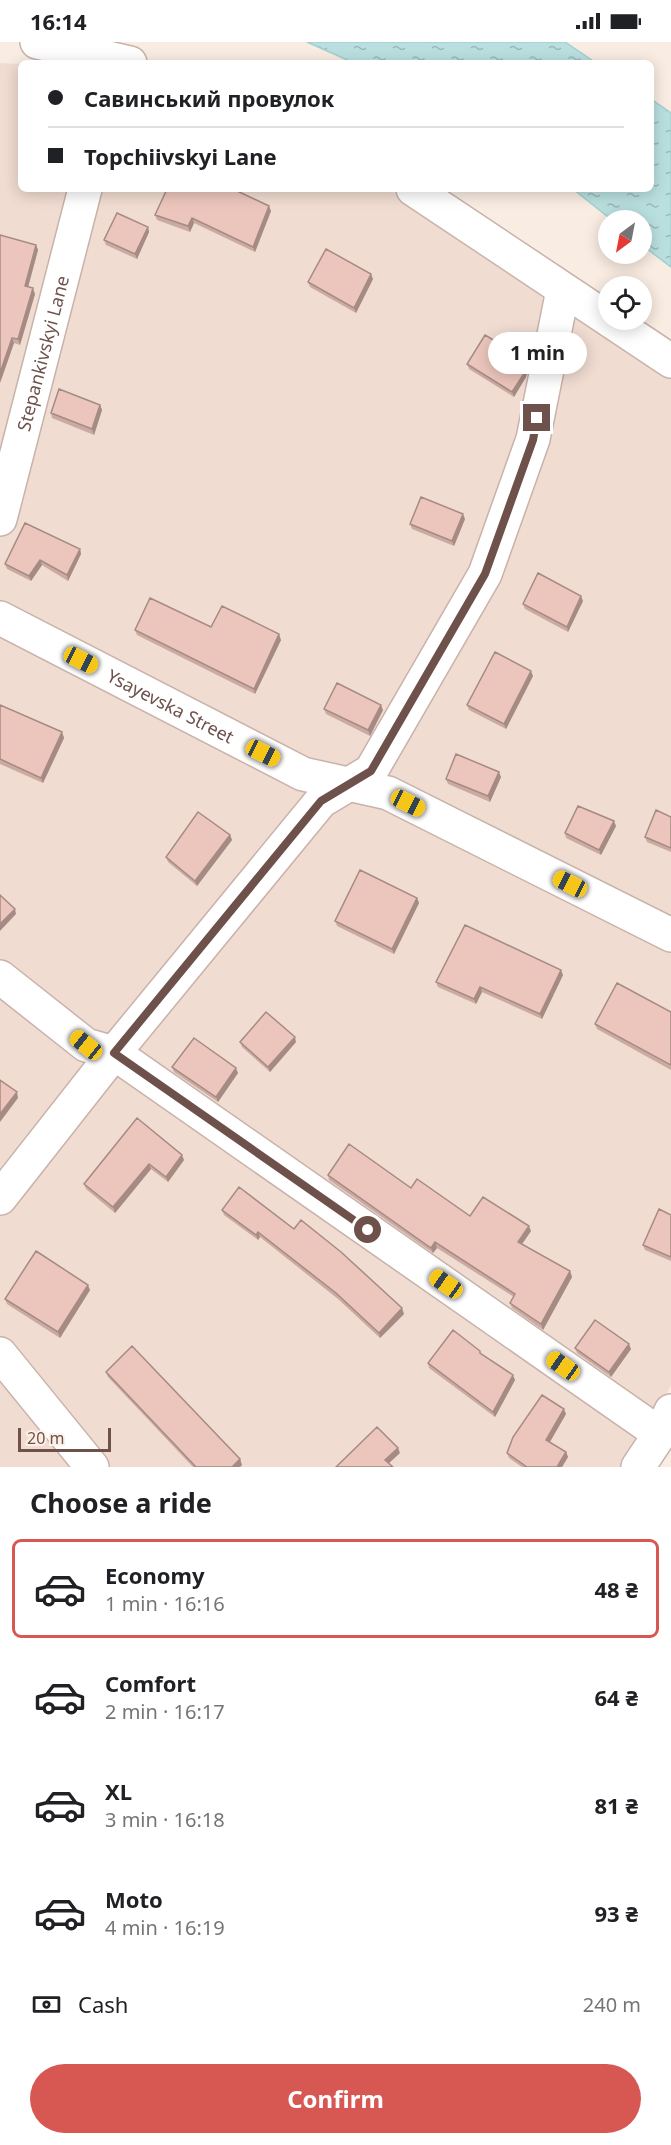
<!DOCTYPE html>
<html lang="en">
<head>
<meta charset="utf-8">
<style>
	body { margin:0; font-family:"Noto Sans",sans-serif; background:#f6f6f6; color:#202124; height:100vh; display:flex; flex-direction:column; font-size:22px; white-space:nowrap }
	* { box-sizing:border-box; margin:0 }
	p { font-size:20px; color:#757577 }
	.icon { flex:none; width:33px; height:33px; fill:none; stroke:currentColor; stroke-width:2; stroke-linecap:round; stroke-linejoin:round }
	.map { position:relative; height:1425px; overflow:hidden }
	.sheet { display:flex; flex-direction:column; background:#fff; flex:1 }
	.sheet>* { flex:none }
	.banner { position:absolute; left:18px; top:18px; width:636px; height:132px; border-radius:9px; box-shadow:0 3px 15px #0003; display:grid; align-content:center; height:132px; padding:0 30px; background:#fff }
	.needle { width:39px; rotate:212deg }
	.buttons { position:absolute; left:598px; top:168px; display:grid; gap:12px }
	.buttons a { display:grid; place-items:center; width:54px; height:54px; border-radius:50%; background:#fff; box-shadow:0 3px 15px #0003; font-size:30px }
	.scale { position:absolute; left:18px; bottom:15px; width:93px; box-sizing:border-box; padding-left:6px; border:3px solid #6e514b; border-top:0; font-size:16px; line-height:21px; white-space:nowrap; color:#6e514b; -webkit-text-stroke:4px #fdf0e7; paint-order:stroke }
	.end { position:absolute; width:27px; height:27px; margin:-14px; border:8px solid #6e514b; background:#fff; box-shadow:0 0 0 3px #fff }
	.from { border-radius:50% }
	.bubble { position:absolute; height:42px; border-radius:21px; background:#fff; box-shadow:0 3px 15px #0003; font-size:20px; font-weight:700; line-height:42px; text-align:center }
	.car { position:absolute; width:18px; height:36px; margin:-18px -9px; border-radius:8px; box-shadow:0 0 4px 2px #0007; background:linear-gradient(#f5c518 24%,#345 0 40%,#f5c518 0 76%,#345 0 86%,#f5c518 0) }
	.banner b { display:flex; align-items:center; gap:21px; height:57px; font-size:22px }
	.banner b+b { border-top:2px solid #e0e0e0 }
	.banner i { width:15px; height:15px; background:#202124 }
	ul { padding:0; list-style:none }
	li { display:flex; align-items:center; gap:18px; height:99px; margin:0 12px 9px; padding:0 18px; border:3px solid transparent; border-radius:9px }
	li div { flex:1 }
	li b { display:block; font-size:22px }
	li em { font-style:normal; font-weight:700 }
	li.on { border-color:#d75852 }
	li>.icon { width:54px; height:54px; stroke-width:1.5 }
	h2 { padding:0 30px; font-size:27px; line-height:72px }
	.pay { display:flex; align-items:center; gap:15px; height:66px; padding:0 30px; font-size:22px }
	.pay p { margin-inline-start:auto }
	.button { display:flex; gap:12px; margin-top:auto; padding:12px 30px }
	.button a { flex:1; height:69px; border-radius:36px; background:#d75852; color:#fff; font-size:24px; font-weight:700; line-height:69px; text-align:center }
	.status { display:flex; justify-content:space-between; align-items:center; height:42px; padding:0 30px; background:#fff; direction:ltr }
	.status svg { height:16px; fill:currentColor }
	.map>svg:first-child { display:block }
	.residential { fill:#f0dcd1 }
	.water { fill:url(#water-ripples); stroke:#a0d1d0; stroke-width:1.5 }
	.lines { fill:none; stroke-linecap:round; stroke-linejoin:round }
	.street-casing { stroke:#c8b2aa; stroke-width:36 }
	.street { stroke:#fff; stroke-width:33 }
	.wall { fill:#cbaaa2 }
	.shaded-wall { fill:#a58b84 }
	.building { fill:#ecc6bc; stroke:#a58b84; stroke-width:1.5 }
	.route { stroke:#6e514b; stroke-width:8 }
	.labels { text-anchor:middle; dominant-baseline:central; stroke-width:4.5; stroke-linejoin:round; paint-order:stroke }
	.street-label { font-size:18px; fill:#6e514b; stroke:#fdf0e7 }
</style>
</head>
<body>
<div class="status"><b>16:14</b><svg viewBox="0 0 49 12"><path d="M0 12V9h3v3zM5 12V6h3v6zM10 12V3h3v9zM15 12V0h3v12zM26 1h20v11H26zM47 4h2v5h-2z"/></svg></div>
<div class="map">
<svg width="671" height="1425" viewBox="0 0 671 1425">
	<defs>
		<pattern id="water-ripples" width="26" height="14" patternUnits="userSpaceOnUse" patternTransform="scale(1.5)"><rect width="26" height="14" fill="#b9e0df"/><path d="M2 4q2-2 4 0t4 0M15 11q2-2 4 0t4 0" fill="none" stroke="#9bb8b7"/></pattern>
	</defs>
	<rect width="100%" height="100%" fill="#f9ece2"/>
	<!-- residential -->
	<path class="residential" d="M0,21L21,22V147H388L671,335V1343L645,1396L625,1425H0Z"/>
	<!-- water -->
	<path class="water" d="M307,0H565L596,21H354Z
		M651,57L671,71V225L642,203V178H612L573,147H651Z"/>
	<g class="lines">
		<!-- street casing -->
		<g class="street-casing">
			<g id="street">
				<path d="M37,0L130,21"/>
				<path d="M413,147L671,319"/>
				<path id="s1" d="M0,477L85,147"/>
				<path id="s2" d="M0,576L303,732L388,751L671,893"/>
				<path d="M0,935L86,1003L114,1011L660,1392"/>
				<path d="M0,1156L114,1011L321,759L371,729L485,532L533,397L563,248"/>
				<path d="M0,1312L92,1425"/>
				<path d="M638,1425L660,1392L671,1369"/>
			</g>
		</g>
		<!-- street -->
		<use href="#street" class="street"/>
	</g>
	<!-- wall -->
	<path class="wall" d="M271,169L255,210L194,181L190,190L157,178L155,173Z
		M148,185L149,190L137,217L106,203L104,198Z
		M36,203L38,208L28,245L35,252L20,303L14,301L0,341Z
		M373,237L356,271L310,245L308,240Z
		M467,322L529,324L526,335L514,355L469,327Z
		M100,363L102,368L94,393L52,376L51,371Z
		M465,477L454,504L412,487L410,482Z
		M80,507L81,512L68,539L42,523L31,539L7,527L5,522Z
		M583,559L568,590L525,567L523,562Z
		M211,585L281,598L255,652L137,593L135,588Z
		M533,634L506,687L469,668L467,663Z
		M0,663L62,690L64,696L43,741L0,722Z
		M324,667L383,668L370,694L326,672Z
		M501,735L490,760L448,742L446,737Z
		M671,775V810L647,800L645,795Z
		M616,784L601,813L566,796L565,791Z
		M230,793L232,798L197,844L168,820L166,815Z
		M417,856L419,861L394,912L337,884L335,879Z
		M563,933L542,977L482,950L476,962L438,945L436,940Z
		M671,970V1028L597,987L595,982Z
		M240,1000H296L270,1030L242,1005Z
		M172,1025L238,1031L218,1060L174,1030Z
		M137,1076L184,1118L168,1140L151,1127L115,1171L86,1147L84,1142Z
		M328,1133L411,1146L470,1174L531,1189L522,1202L570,1229L572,1235L543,1288L512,1266L510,1261L514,1255L437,1206L433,1211L329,1138Z
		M222,1168L404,1272L380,1296L338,1257L260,1195L258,1198L224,1173Z
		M671,1173V1219L645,1208L643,1203Z
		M90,1248L60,1296L7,1262L5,1257Z
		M575,1306L631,1307L611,1335L577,1311Z
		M481,1312L515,1338L495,1375L429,1326L428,1321Z
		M106,1330L240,1417L242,1423L240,1425H193L108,1335Z
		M566,1372L550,1400L566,1410L568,1415L562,1425H522L509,1416L507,1411Z"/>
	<!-- shaded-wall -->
	<path class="shaded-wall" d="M269,164L271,169L255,210L253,205Z
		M192,176L194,181L190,190L188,184Z
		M148,185L149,190L137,217L135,212Z
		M36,203L38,208L27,249L25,244Z
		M371,232L373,237L356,271L354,266Z
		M33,246L35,252L20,303L18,297Z
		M12,296L14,301L0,341V331Z
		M527,318L529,324L526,335L514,355L512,350Z
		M100,363L102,368L94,393L92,387Z
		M463,472L465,477L454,504L452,499Z
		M80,507L81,512L68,539L67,533Z
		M40,518L42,523L31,539L29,534Z
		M581,554L583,559L568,590L567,585Z
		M279,592L281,598L255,652L254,647Z
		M531,629L533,634L506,687L504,682Z
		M381,663L383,668L370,694L368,688Z
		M62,690L64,696L43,741L41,736Z
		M499,730L501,735L490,760L488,754Z
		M614,779L616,784L601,813L599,808Z
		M230,793L232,798L197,844L195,839Z
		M417,856L419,861L394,912L392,907Z
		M15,867L16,872L0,889V882Z
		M561,928L563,933L542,977L540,972Z
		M480,945L482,950L476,962L474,957Z
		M295,995L296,1000L270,1030L268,1025Z
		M236,1026L238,1031L218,1060L216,1055Z
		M17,1050L18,1056L0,1080V1072Z
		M182,1113L184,1118L168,1140L166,1135Z
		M149,1122L151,1127L115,1171L113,1165Z
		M529,1184L531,1189L520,1205L518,1200Z
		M258,1190L260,1195L258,1198L256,1193Z
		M435,1200L437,1206L433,1211L431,1206Z
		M570,1229L572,1235L543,1288L541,1282Z
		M88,1243L90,1248L60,1296L58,1290Z
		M402,1266L404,1272L380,1296L379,1291Z
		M629,1302L631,1307L611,1335L609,1330Z
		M513,1333L515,1338L495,1375L493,1370Z
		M564,1367L566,1372L548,1403L546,1398Z
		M398,1406L400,1411L387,1423L385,1418Z
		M566,1410L568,1415L562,1425H557Z
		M240,1417L242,1423L240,1425H232Z"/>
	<!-- building -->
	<path class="building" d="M167,147H233L269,164L253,205L192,176L188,184L155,173Z
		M117,171L148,185L135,212L104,198Z
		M0,193L36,203L25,244L33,246L18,297L12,296L0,331Z
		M326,207L371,232L354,266L308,240Z
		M485,293L527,318L525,330L512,350L467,322Z
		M59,347L100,363L92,387L51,371Z
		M421,455L463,472L452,499L410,482Z
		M25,481L80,507L67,533L40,518L29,534L5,522Z
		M538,531L581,554L567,585L523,562Z
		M150,556L211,585L222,564L279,592L254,647L135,588Z
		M495,610L531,629L504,682L467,663Z
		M337,641L381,663L368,688L324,667Z
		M0,663L62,690L41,736L0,717Z
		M456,712L499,730L488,754L446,737Z
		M578,764L614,779L599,808L565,791Z
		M656,768L671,775V806L645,795Z
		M198,770L230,793L195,839L166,815Z
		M360,828L417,856L392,907L335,879Z
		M0,853L15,867L0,882Z
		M465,883L561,928L540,972L480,945L474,957L436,940Z
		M617,941L671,970V1023L595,982Z
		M266,970L295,995L268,1025L240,1000Z
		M194,996L236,1026L216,1055L172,1025Z
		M0,1038L17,1050L0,1072Z
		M137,1076L182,1113L166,1135L149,1122L113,1165L84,1142Z
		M349,1102L411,1146L417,1137L470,1174L483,1155L529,1184L518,1200L570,1229L541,1282L510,1261L515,1252L435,1200L431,1206L328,1133Z
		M239,1145L294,1187L301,1178L341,1210L402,1266L379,1291L336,1251L258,1190L256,1193L222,1168Z
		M659,1167L671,1173V1215L643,1203Z
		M36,1209L88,1243L58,1290L5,1257Z
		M595,1278L629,1302L609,1330L575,1306Z
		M453,1288L480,1309V1311L513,1333L493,1370L428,1321Z
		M132,1304L240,1417L232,1425H196L106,1330Z
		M542,1353L564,1367L546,1398L566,1410L557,1425H527L507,1411L513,1395Z
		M377,1385L398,1406L385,1418L393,1425H336Z"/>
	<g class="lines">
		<!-- route -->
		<path class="route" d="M368,1188L114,1011L321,759L371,729L485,532L533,398L537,376"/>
	</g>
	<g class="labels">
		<!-- street labels -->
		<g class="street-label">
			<text stroke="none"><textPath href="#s1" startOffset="171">Stepankivskyi Lane</textPath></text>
			<text stroke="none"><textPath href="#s2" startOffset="192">Ysayevska Street</textPath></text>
		</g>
	</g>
</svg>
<div class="buttons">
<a><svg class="needle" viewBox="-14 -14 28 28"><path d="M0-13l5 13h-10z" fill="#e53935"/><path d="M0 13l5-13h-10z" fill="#757577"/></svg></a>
<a><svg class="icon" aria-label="locate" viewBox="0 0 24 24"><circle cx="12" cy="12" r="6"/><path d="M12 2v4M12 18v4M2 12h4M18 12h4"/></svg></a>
</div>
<div class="scale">20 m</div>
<i class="end from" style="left:368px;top:1188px"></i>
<i class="end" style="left:537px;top:376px"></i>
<div class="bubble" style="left:488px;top:290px;width:99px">1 min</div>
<i class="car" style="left:81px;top:618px;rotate:117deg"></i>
<i class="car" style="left:263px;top:711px;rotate:117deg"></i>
<i class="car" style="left:408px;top:761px;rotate:117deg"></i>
<i class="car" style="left:570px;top:842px;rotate:297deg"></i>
<i class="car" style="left:86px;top:1003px;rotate:309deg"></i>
<i class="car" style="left:446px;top:1242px;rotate:305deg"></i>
<i class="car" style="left:563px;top:1324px;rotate:305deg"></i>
<div class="banner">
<b><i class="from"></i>Савинський провулок</b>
<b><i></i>Topchiivskyi Lane</b>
</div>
</div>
<section class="sheet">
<h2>Choose a ride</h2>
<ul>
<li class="on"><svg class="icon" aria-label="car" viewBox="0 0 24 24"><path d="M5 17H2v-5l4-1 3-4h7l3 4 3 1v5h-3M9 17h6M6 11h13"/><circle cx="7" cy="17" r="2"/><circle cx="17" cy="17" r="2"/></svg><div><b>Economy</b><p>1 min · 16:16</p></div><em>48 ₴</em></li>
<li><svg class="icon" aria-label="car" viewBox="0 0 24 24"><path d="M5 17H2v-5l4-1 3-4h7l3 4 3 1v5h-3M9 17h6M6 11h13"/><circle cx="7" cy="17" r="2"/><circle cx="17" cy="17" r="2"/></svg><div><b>Comfort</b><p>2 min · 16:17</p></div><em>64 ₴</em></li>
<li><svg class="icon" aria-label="car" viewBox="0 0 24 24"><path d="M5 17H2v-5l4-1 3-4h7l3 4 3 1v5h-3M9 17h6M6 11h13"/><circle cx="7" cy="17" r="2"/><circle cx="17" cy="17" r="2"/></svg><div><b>XL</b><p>3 min · 16:18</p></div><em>81 ₴</em></li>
<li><svg class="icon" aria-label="car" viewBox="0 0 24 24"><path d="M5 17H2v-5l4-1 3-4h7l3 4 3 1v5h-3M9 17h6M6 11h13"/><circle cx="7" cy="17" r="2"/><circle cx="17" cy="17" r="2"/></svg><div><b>Moto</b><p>4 min · 16:19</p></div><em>93 ₴</em></li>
</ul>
<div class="pay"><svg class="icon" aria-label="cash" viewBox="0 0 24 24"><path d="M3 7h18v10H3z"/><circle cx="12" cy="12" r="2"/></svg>Cash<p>240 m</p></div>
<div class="button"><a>Confirm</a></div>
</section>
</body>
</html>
